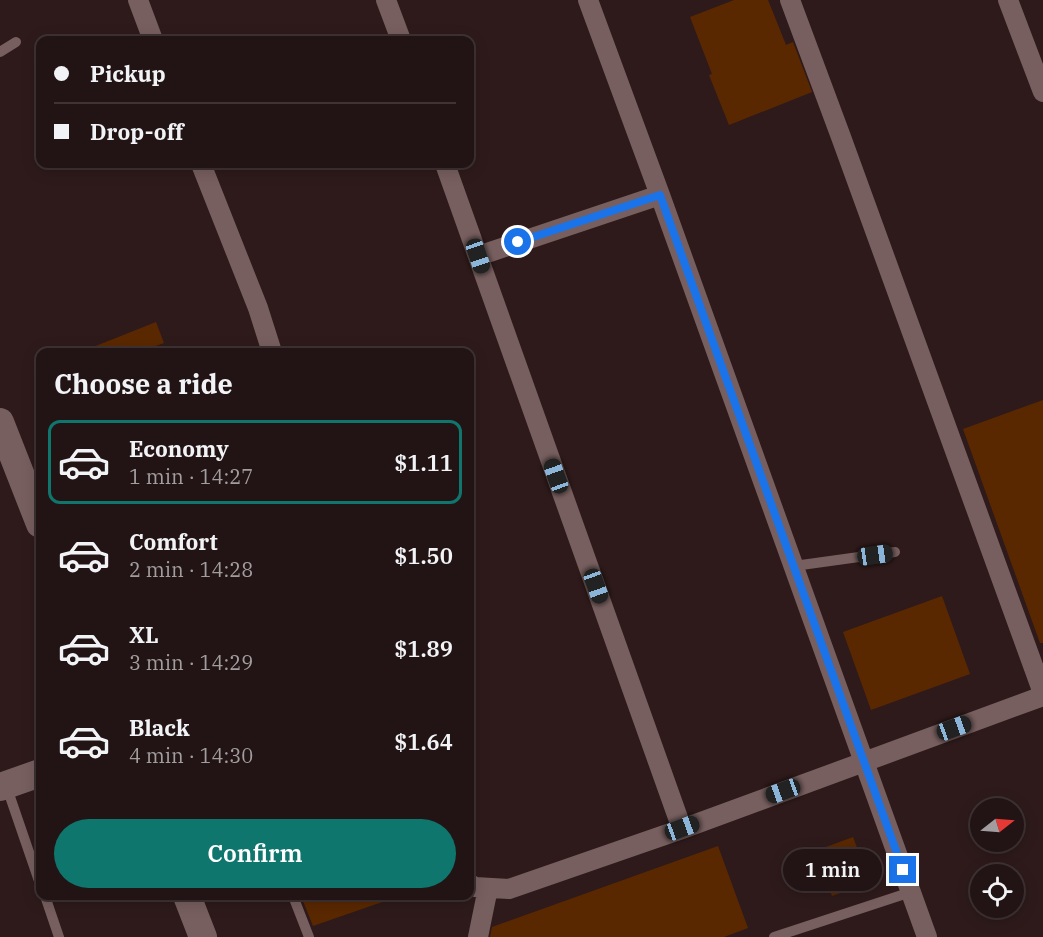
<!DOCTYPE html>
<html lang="en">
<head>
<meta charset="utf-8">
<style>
	body { margin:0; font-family:"IBM Plex Serif",serif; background:#2a1d1d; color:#f1f3f6; height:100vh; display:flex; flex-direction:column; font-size:22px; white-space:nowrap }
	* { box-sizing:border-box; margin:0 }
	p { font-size:20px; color:#a29ea0 }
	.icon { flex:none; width:33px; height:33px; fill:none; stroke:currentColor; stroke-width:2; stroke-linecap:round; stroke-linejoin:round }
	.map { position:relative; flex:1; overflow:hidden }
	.side { position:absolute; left:36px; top:348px; width:438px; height:552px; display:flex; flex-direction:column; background:#221414; border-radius:12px; box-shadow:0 3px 15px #0003,0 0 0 2px #3f3334 }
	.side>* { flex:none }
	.hud { position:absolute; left:36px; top:36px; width:438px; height:132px; border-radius:12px; box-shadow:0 3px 15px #0003,0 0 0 2px #3f3334; display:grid; align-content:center; height:132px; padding:0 18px; background:#221414 }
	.needle { width:39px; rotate:73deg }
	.tools { position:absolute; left:970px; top:798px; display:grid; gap:12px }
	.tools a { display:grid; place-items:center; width:54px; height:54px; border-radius:50%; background:#221414; box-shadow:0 3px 15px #0003,0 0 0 2px #3f3334; font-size:30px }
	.end { position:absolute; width:27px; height:27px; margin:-14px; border:8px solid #1a73e8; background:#fff; box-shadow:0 0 0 3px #fff }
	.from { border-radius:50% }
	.bubble { position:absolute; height:42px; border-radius:21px; background:#221414; box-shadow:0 3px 15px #0003,0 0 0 2px #3f3334; font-size:20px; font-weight:600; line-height:42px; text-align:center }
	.car { position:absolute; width:18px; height:36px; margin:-18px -9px; border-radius:8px; box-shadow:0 0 4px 2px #0007; background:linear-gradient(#222 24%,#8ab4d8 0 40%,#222 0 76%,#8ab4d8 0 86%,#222 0) }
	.hud b { display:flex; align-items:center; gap:21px; height:57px; font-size:22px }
	.hud b+b { border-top:2px solid #3f3334 }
	.hud i { width:15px; height:15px; background:#f1f3f6 }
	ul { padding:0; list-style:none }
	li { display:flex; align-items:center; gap:18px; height:84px; margin:0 12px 9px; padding:0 6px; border:3px solid transparent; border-radius:12px }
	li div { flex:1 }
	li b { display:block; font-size:22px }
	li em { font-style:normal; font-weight:600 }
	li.active { border-color:#0f766e }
	li>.icon { width:54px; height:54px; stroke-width:1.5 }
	h2 { padding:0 18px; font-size:27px; line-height:72px }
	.primary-button { display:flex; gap:12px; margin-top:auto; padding:12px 18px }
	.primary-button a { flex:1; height:69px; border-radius:36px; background:#0f766e; color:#fff; font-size:24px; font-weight:600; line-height:69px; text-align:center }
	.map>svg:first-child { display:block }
	.building { fill:#5a2800 }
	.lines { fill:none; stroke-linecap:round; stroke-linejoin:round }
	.lane { stroke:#785f5f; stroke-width:10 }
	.street { stroke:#785f5f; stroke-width:20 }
	.secondary { stroke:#785f5f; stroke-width:28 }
	.route { stroke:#1a73e8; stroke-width:8 }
</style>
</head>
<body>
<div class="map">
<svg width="1043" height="937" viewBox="0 0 1043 937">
	<rect width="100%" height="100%" fill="#2e1a1a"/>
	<!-- building -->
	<path class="building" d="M734,0H768L786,45L793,42L812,92L729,125L709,75L712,74L690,17Z
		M156,322L164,343L140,352H83V351Z
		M1043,400V643H1040L963,429Z
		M942,596L970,674L871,710L843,632Z
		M853,837L870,882L832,896L815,851Z
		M718,846L748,928L724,937H490L492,927Z
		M301,896H391V899L313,926Z"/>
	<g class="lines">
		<!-- lane -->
		<path class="lane" d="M0,52L16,42
			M794,566L895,552
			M6,785L40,884
			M45,896L59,937
			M293,896L309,937
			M774,937L911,892"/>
		<!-- street -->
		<path class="street" d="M138,0L153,40
			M386,0L401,40
			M588,0L660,195L927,937
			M790,0L841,137L1043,693
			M1008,0L1043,92
			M201,164L258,308L272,352
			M445,164L682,829
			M478,256L660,195
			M470,884L475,887L509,889L682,829L1043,696
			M478,937L488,888"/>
		<!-- secondary -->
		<path class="secondary" d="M0,422L40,524
			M0,787L40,773
			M187,896L203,937"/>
	</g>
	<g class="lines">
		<!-- route -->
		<path class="route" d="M518,242L660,195L903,870"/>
	</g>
</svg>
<div class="tools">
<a><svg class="needle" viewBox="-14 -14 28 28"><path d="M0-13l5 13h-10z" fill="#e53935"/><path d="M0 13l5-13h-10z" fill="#a29ea0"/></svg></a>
<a><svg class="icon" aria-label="locate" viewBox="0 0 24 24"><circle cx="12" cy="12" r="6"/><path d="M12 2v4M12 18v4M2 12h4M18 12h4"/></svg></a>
</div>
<i class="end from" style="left:518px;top:242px"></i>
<i class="end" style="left:903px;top:870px"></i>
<div class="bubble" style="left:783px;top:849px;width:99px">1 min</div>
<i class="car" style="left:478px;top:256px;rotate:161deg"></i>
<i class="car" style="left:556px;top:476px;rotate:340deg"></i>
<i class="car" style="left:875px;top:555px;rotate:82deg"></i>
<i class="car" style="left:596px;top:586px;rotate:160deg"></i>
<i class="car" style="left:954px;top:728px;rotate:70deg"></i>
<i class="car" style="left:783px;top:791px;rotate:250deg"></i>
<i class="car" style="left:682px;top:828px;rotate:70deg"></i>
<div class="hud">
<b><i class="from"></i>Pickup</b>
<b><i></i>Drop-off</b>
</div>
<section class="side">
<h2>Choose a ride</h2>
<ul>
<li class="active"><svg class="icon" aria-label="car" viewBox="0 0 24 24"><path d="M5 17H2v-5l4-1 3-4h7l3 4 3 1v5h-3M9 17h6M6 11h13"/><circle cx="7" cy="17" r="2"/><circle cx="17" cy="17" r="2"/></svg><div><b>Economy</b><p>1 min · 14:27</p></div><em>$1.11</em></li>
<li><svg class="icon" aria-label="car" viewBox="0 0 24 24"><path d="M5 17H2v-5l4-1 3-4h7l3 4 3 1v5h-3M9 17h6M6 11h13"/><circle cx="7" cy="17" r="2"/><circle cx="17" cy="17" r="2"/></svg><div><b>Comfort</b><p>2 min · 14:28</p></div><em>$1.50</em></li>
<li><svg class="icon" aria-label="car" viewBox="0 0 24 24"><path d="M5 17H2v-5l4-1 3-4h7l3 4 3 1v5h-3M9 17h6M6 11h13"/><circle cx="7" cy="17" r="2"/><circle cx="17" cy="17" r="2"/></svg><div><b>XL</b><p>3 min · 14:29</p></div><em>$1.89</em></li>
<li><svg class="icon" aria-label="car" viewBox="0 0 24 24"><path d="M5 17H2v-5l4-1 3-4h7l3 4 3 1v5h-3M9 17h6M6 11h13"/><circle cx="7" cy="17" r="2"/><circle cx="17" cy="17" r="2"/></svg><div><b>Black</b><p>4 min · 14:30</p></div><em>$1.64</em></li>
</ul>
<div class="primary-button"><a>Confirm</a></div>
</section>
</div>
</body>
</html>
